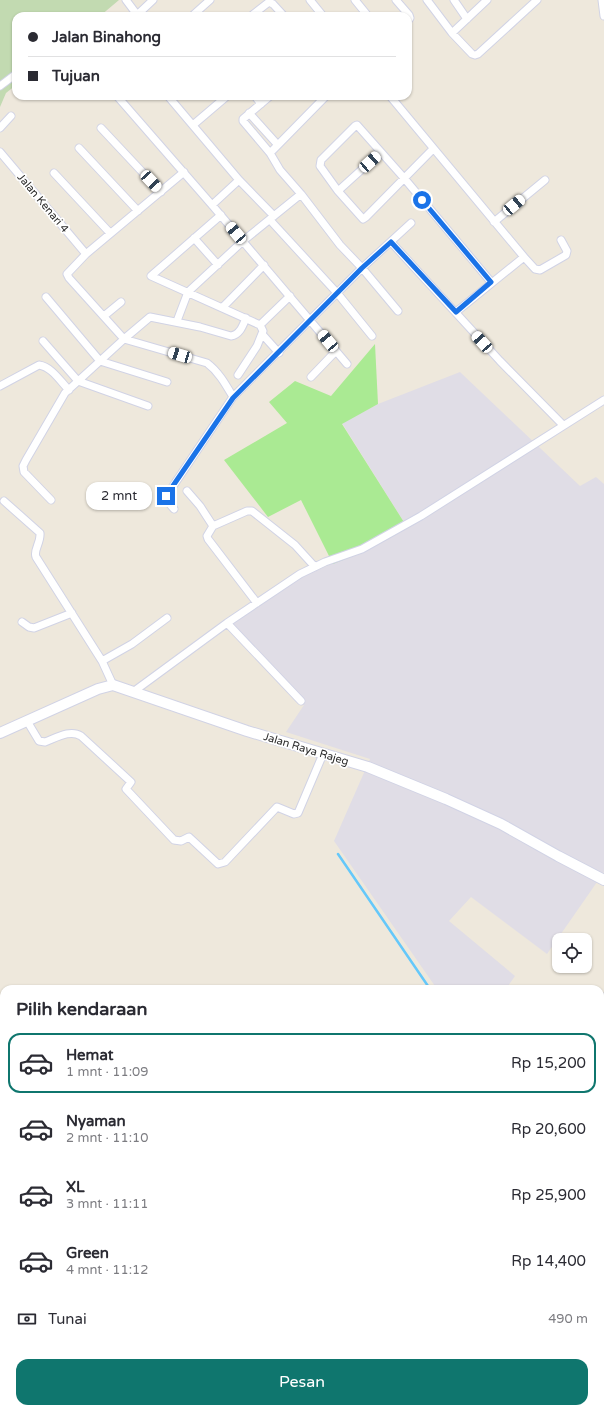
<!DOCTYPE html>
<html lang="id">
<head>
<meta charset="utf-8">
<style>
	body { margin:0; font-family:"Varela Round",sans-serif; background:#f7f7f7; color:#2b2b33; height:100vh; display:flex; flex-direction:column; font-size:15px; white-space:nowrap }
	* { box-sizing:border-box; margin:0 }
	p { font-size:13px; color:#7c7c81 }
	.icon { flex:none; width:22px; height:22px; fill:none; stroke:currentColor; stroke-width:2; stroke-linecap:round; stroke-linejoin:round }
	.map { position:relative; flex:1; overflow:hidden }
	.sheet { position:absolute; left:0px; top:985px; width:604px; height:428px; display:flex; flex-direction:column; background:#fff; border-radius:12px 12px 0 0; box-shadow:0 1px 3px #0004 }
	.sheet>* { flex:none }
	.top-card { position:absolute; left:12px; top:12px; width:400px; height:88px; border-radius:12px; box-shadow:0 1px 3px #0004; display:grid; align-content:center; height:88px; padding:0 16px; background:#fff }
	.controls { position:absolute; left:552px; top:933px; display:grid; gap:8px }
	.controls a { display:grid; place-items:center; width:40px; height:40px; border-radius:8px; background:#fff; box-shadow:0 1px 3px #0004; font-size:20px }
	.end { position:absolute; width:18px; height:18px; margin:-9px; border:5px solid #1a73e8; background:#fff; box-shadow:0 0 0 2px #fff }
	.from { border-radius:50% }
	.bubble { position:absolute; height:28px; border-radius:12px; background:#fff; box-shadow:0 1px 3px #0004; font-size:13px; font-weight:600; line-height:28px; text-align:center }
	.car { position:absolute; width:12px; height:24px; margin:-12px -6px; border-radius:5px; box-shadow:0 0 3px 1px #0007; background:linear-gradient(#fff 24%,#345 0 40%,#fff 0 76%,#345 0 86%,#fff 0) }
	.top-card b { display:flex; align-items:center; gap:14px; height:38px; font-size:15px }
	.top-card b+b { border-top:1px solid #e1e1e2 }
	.top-card i { width:10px; height:10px; background:#2b2b33 }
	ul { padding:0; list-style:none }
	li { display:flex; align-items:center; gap:12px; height:60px; margin:0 8px 6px; padding:0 8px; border:2px solid transparent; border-radius:12px }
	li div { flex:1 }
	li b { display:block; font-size:15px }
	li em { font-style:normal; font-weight:600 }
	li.active { border-color:#0f766e }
	li>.icon { width:36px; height:36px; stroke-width:1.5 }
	h2 { padding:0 16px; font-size:18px; line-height:48px }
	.pay { display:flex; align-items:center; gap:10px; height:44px; padding:0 16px; font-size:15px }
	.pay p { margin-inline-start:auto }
	.cta { display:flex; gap:8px; margin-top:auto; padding:8px 16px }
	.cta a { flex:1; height:46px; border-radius:12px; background:#0f766e; color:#fff; font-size:16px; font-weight:600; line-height:46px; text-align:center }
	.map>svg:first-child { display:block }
	.industrial { fill:#e0dde6 }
	.green { fill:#aaea93 }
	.cemetery { fill:#c2dab1 }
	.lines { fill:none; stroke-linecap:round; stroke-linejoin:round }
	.stream { stroke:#65c8fa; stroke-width:2.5 }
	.minor-casing { stroke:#d1d3e5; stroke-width:9 }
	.secondary-casing { stroke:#d1d3e5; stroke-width:12 }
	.minor { stroke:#fff; stroke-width:7 }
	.secondary { stroke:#fff; stroke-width:10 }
	.route { stroke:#1a73e8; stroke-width:5 }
	.labels { text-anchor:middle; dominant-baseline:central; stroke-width:3.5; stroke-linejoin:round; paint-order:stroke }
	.street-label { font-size:11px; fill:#2b2b2b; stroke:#fff }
</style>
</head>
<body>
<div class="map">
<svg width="604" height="1413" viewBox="0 0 604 1413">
	<rect width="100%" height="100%" fill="#eee8dc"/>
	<!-- industrial -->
	<path class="industrial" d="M460,372L580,486L596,477L604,484V872L547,954L471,897L449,921L515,976L506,989H437L334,841L370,759L286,732L304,705L228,627L278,586L347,558L407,527L342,423L378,404Z
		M4,1131V1191L0,1195V1132Z"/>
	<!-- green -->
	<path class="green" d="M375,344L378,404L342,424L407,527L348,558L333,564L301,500L268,517L224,460L287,423L269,402L295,381L331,396Z"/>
	<!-- cemetery -->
	<path class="cemetery" d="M0,0H119L100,16H16V85L6,93L0,107Z"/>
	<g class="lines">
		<!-- stream -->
		<path class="stream" d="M338,854L430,989
			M600,1263L604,1269"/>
		<!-- minor casing -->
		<g class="minor-casing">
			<path id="minor" d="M126,0L138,16
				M310,0L323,16
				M355,0L368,16
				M396,0L409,15L410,18L408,21
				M427,0L452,33L472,54L475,55L478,54L537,0
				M454,0L467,19
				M602,0L604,16
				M137,15L153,0
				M192,16L210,0
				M251,16L269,2L273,4L284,16
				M452,33L487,0
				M0,86L16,74
				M117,96L212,205L347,364
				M168,96L239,180L274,216
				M255,96L261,104
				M270,96L243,119V121L270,153L280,170L301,194L340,245L362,268L398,311
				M390,96L524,257L456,312
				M249,113L277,144
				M193,125L227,96
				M0,128L11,116
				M101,128L161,192
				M79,148L138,211
				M433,149L366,217L363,219L338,191L320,166L321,160L355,126L357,125L404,178L491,282
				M0,152L86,254
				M270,153L326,96
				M54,173L110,233
				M338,191L381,152
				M212,205L239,180
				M221,215L151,276L260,325L263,331L257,346L238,375
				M270,220L338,294L372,336
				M494,222L545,180
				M194,238L218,265
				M391,242L500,361L563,425
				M524,257L535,269L540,270L566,255L567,251L561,240
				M46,297L100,361L167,382
				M223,307L264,265
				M104,316L121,302
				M177,321L188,292L243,241L301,194
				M260,325L290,296
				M262,334L279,353
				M124,339L150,317L200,327L231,336C240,335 243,325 246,318
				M124,339L207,363C219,372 226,385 233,397
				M43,341L78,381L148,406
				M311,377L336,351
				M0,386L39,365C52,367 60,381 69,390
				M187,491L200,506L213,526
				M51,500L24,472L23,466L26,460L65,393L124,339L69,278L67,274L86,254L184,172
				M4,501L40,533C41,543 33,550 36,557L102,661L113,685
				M174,509L168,502L165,498L233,397L362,268L411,223
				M257,603L208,539L207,536L213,526L247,511H252L295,545L315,567
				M22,622L29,627L34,628L72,613
				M227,623L301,701
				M102,661L132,644L167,618
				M133,692L227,623L300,574L325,562L362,549L421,516L604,400
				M27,721L39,741L45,742C56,738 70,729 81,736L131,782L126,789L174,840L181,841L189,837L218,864L225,862L277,807L294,814L298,813L323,754
				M600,1001L604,997
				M600,1013L604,1008
				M600,1219L604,1226
				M600,1283L604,1292
				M600,1330L604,1338
				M600,1365L604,1361
				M338,1409L342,1413
				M533,1409L537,1413
				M229,1413L233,1409
				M388,1413L391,1409
				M442,1413L446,1409
				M498,1413L502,1409
				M553,1413L557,1409"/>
		</g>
		<!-- secondary casing -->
		<g class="secondary-casing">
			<path id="secondary" d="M0,733L98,689L113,685L247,731L368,767L446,799L501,824L558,856L604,880"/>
		</g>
		<!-- minor -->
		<use href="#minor" class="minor"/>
		<!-- secondary -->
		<use href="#secondary" class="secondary"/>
	</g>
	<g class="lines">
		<!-- route -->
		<path class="route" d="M166,496L233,398L362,268L391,242L456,312L491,282L422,200"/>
	</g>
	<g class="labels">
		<!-- street labels -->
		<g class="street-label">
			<text transform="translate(43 203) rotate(50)">Jalan Kenari 4</text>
			<text transform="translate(306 749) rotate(17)">Jalan Raya Rajeg</text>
		</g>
	</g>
</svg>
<div class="controls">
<a><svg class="icon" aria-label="locate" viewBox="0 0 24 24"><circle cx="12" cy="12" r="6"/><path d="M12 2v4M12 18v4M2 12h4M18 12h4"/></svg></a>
</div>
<i class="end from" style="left:422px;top:200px"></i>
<i class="end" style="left:166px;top:496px"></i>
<div class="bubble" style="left:86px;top:482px;width:66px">2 mnt</div>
<i class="car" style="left:370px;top:162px;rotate:48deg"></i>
<i class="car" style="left:151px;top:181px;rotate:137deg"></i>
<i class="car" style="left:514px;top:205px;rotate:50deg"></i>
<i class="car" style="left:236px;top:233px;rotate:320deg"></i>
<i class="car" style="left:328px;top:341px;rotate:320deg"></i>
<i class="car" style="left:482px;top:342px;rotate:318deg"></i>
<i class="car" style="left:180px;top:355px;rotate:287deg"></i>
<div class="top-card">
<b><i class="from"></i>Jalan Binahong</b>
<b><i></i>Tujuan</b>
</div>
<section class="sheet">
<h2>Pilih kendaraan</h2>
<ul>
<li class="active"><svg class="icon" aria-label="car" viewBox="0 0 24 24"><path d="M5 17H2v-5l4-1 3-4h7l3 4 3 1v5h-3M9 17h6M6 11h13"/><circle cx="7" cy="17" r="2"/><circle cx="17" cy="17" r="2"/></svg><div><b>Hemat</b><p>1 mnt · 11:09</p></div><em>Rp 15,200</em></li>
<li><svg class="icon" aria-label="car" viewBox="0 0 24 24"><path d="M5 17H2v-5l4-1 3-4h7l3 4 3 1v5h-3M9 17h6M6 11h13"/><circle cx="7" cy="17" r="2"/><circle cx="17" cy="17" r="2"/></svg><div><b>Nyaman</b><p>2 mnt · 11:10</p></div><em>Rp 20,600</em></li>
<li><svg class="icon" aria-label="car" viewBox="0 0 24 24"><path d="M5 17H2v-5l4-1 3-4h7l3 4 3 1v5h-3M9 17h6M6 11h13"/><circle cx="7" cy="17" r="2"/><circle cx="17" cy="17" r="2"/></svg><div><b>XL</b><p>3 mnt · 11:11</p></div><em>Rp 25,900</em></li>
<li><svg class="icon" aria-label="car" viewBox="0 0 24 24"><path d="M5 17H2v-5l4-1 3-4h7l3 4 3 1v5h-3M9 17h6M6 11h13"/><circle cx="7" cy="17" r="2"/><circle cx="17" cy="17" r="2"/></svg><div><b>Green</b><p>4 mnt · 11:12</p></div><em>Rp 14,400</em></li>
</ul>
<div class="pay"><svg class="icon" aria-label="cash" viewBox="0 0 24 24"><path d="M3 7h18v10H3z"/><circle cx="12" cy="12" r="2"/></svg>Tunai<p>490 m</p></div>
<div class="cta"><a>Pesan</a></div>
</section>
</div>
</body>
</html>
